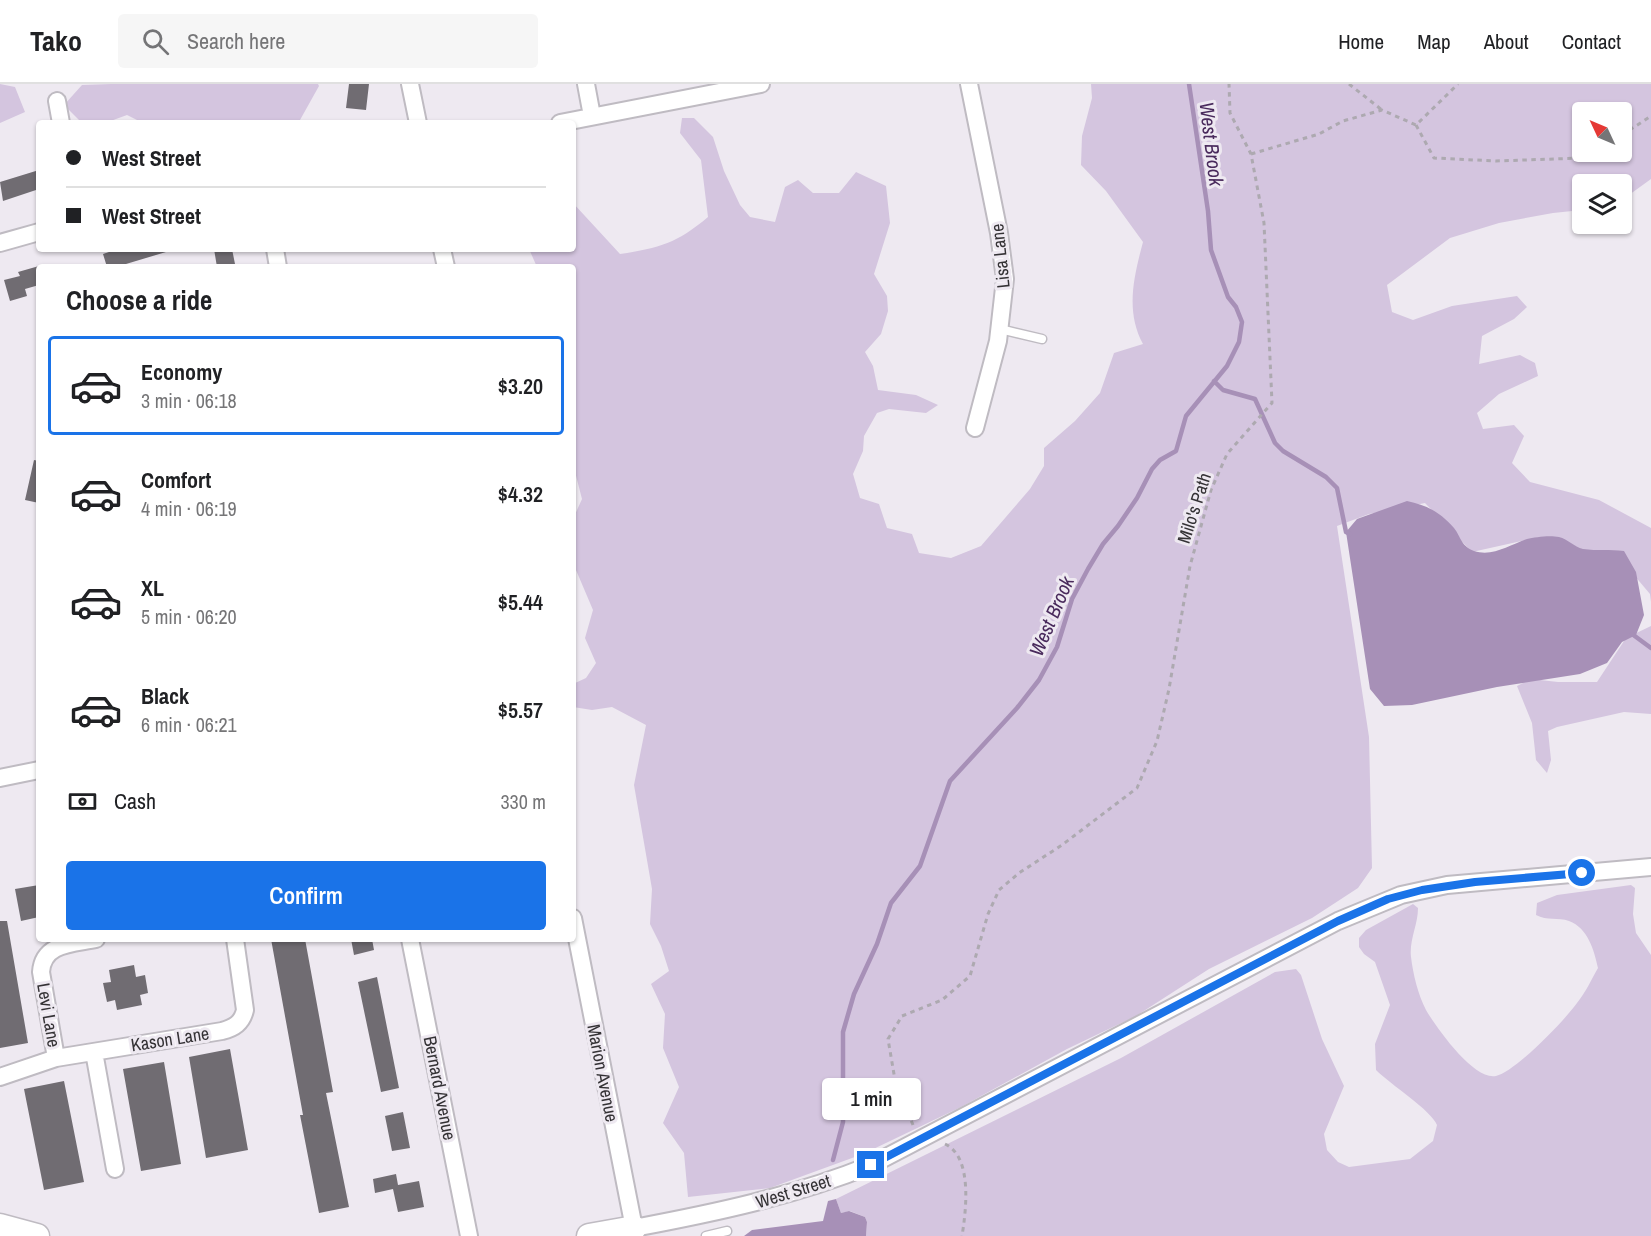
<!DOCTYPE html>
<html lang="en">
<head>
<meta charset="utf-8">
<style>
	body { margin:0; font-family:"Archivo Narrow",sans-serif; background:#f6f6f6; color:#202124; height:100vh; display:flex; flex-direction:column; font-size:22px; white-space:nowrap }
	* { box-sizing:border-box; margin:0 }
	p { font-size:20px; color:#757577 }
	.icon { flex:none; width:33px; height:33px; fill:none; stroke:currentColor; stroke-width:2; stroke-linecap:round; stroke-linejoin:round }
	.map { position:relative; flex:1; overflow:hidden }
	.side { position:absolute; left:36px; top:180px; width:540px; height:678px; display:flex; flex-direction:column; background:#fff; border-radius:6px; box-shadow:0 2px 4px #0004 }
	.side>* { flex:none }
	.guide { position:absolute; left:36px; top:36px; width:540px; height:132px; border-radius:6px; box-shadow:0 2px 4px #0004; display:grid; align-content:center; height:132px; padding:0 30px; background:#fff }
	.needle { width:39px; rotate:314deg }
	.controls { position:absolute; left:1572px; top:18px; display:grid; gap:12px }
	.controls a { display:grid; place-items:center; width:60px; height:60px; border-radius:6px; background:#fff; box-shadow:0 2px 4px #0004; font-size:30px }
	.end { position:absolute; width:27px; height:27px; margin:-14px; border:8px solid #1a73e8; background:#fff; box-shadow:0 0 0 3px #fff }
	.from { border-radius:50% }
	.bubble { position:absolute; height:42px; border-radius:6px; background:#fff; box-shadow:0 2px 4px #0004; font-size:20px; font-weight:600; line-height:42px; text-align:center }
	.guide b { display:flex; align-items:center; gap:21px; height:57px; font-size:22px }
	.guide b+b { border-top:2px solid #e0e0e0 }
	.guide i { width:15px; height:15px; background:#202124 }
	ul { padding:0; list-style:none }
	li { display:flex; align-items:center; gap:18px; height:99px; margin:0 12px 9px; padding:0 18px; border:3px solid transparent; border-radius:6px }
	li div { flex:1 }
	li b { display:block; font-size:22px }
	li em { font-style:normal; font-weight:600 }
	li.current { border-color:#1a73e8 }
	li>.icon { width:54px; height:54px; stroke-width:1.5 }
	h2 { padding:0 30px; font-size:27px; line-height:72px }
	.pay { display:flex; align-items:center; gap:15px; height:66px; padding:0 30px; font-size:22px }
	.pay p { margin-inline-start:auto }
	.primary-button { display:flex; gap:12px; margin-top:auto; padding:12px 30px }
	.primary-button a { flex:1; height:69px; border-radius:6px; background:#1a73e8; color:#fff; font-size:24px; font-weight:600; line-height:69px; text-align:center }
	header { display:flex; align-items:center; gap:36px; box-sizing:border-box; height:84px; padding:0 30px; background:#fff; border-bottom:2px solid #e0e0e0 }
	header strong { font-size:28px }
	nav { display:flex; gap:33px; margin-inline-start:auto; font-size:21px }
	.search { width:420px; height:54px; background:#f6f6f6; display:flex; align-items:center; gap:15px; box-sizing:border-box; padding:0 21px; border-radius:6px; color:#757577; font-size:22px }
	.map>svg:first-child { display:block }
	.green { fill:#d4c5df; fill-rule:evenodd }
	.water { fill:#a790b7 }
	.lines { fill:none; stroke-linecap:round; stroke-linejoin:round }
	.stream { stroke:#a790b7; stroke-width:4.5 }
	.building { fill:#706c72 }
	.lane-casing { stroke:#bfbbc2; stroke-width:11 }
	.street-casing { stroke:#bfbbc2; stroke-width:20 }
	.secondary-casing { stroke:#bfbbc2; stroke-width:27 }
	.path { stroke:#ada9b0; stroke-width:3; stroke-dasharray:4.5 4.5; stroke-linecap:butt }
	.lane { stroke:#fff; stroke-width:8 }
	.street { stroke:#fff; stroke-width:16 }
	.secondary { stroke:#fff; stroke-width:24 }
	.route { stroke:#1a73e8; stroke-width:8 }
	.labels { text-anchor:middle; dominant-baseline:central; stroke-width:6; stroke-linejoin:round; paint-order:stroke }
	.street-label { font-size:18px; fill:#343235; stroke:#eee9f1 }
	.water-label { font-size:20px; font-style:italic; fill:#492a5c; stroke:#eee9f1 }
</style>
</head>
<body>
<header>
<strong>Tako</strong>
<div class="search"><svg class="icon" aria-label="search" viewBox="0 0 24 24"><circle cx="10" cy="10" r="6"/><path d="M15 15l6 6"/></svg>Search here</div>
<nav><a>Home</a><a>Map</a><a>About</a><a>Contact</a></nav>
</header>
<div class="map">
<svg width="1651" height="1152" viewBox="0 0 1651 1152">
	<rect width="100%" height="100%" fill="#eee9f1"/>
	<!-- green -->
	<path class="green" d="M0,0L15,3L25,28L0,39Z
		M111,0H318L319,2L300,36L306,39H143L127,31L105,39H82L64,21L82,1Z
		M1091,0H1651V95L1622,116V100H1582V126L1553,129L1499,139L1450,154L1387,201L1392,228L1413,236L1452,222L1517,212L1527,223L1514,235L1482,252L1479,280L1520,271L1535,279L1538,292L1499,310L1477,329L1483,345L1514,341L1524,352L1512,379L1530,398L1599,416L1651,444V518L1650,510L1623,478L1594,473L1568,458L1531,455L1472,468L1425,419L1369,430L1337,442L1369,653L1372,784L1358,804L1312,834L1209,885L1136,932L1067,965L961,1023L863,1070L770,1104L688,1113L684,1069L663,1039L679,1003L663,964L665,930L651,900L669,887L661,862L650,840L652,805L634,701L646,641L612,623L592,626L573,623V600L586,594L596,579L585,554L593,526L573,479V435L582,415L573,380V183H537L529,165H573V119L620,170C660,164 677,159 708,133L701,76L680,49L682,34H694L713,53L724,87L740,121L750,133L775,138L785,103L798,96L813,109H839L856,88L886,102L890,139L874,190L887,212L888,227L881,250L865,268L873,282L878,306L916,311L938,321L926,329L889,325L877,329L864,352L863,367L853,390L860,414L879,420L887,444L912,450L919,469L951,474L981,462L1030,405L1044,382V364L1075,337L1100,309L1114,269L1143,260C1125,227 1134,192 1143,158L1106,107L1081,81L1082,52L1092,14ZM1582,28H1622V68H1582Z
		M1651,542V630L1624,628L1557,643L1548,647L1551,676L1547,689L1536,676L1532,639L1517,602L1531,595L1558,598H1597L1626,554Z
		M1631,801L1635,804L1633,830L1636,849L1651,871V1152H866L867,1138L865,1133L850,1127L841,1129L836,1115L1121,974L1275,888L1296,885L1301,891L1322,955L1344,1002L1324,1050L1327,1066L1338,1078L1349,1083L1410,1075L1433,1057L1437,1041C1431,1026 1391,1001 1376,986L1375,960L1390,921L1375,878L1364,870L1359,863V854L1366,846L1413,820L1418,824C1418,841 1409,856 1411,873C1413,890 1418,911 1426,926C1436,943 1474,997 1496,992C1515,988 1565,936 1577,919C1586,908 1591,896 1598,884C1594,866 1588,844 1569,837C1558,833 1547,837 1536,831L1537,819L1557,811Z"/>
	<!-- water -->
	<path class="water" d="M1407,417C1427,421 1441,429 1454,444C1461,453 1461,462 1474,467C1493,473 1510,461 1527,455C1535,453 1550,451 1559,453C1568,455 1574,463 1583,465C1597,467 1610,465 1624,467L1636,488L1644,531L1636,551L1622,558L1607,579L1580,590L1497,603L1412,621L1384,622L1370,605L1346,448L1357,435Z
		M836,1115L841,1129L849,1127L865,1133L867,1138L866,1152H744L752,1146L823,1137L828,1117Z"/>
	<g class="lines">
		<!-- stream -->
		<path class="stream" d="M1214,297L1223,306L1255,315L1275,359L1283,367L1326,393L1337,404L1346,448L1350,450
			M1632,550L1651,564
			M833,1076L843,1038V948L854,910L877,860L891,819L920,782L950,697L1017,624L1039,596L1057,563L1072,515L1088,485L1103,460L1118,442L1137,414L1152,385L1160,376L1176,367L1186,332L1227,282L1239,258L1242,238L1236,223L1228,213L1211,166L1208,127L1189,0"/>
	</g>
	<!-- building -->
	<path class="building" d="M349,0H369L366,26L346,24Z
		M39,86V105L3,117L0,98Z
		M118,165H165L166,168L116,183H107L103,170Z
		M214,165H232L235,180L217,183Z
		M39,182V201L25,205L27,212L10,217L4,196L20,192L18,188Z
		M34,376L39,377V419L25,416Z
		M39,801V833L21,837L15,805Z
		M0,837H7L28,959L0,964Z
		M271,855H305L333,1008L326,1009L349,1123L319,1129L300,1031H303Z
		M351,855H372L374,866L354,871Z
		M134,881L136,893L145,891L148,909L140,911L142,921L117,926L115,916L107,918L103,899L111,898L109,886Z
		M377,893L399,1004L381,1008L358,898Z
		M230,965L248,1066L206,1074L189,973Z
		M164,978L181,1080L141,1087L123,985Z
		M64,997L84,1098L44,1106L24,1005Z
		M403,1028L410,1064L392,1067L385,1032Z
		M396,1090L398,1101L419,1097L424,1123L398,1128L393,1105L375,1109L373,1095Z"/>
	<g class="lines">
		<!-- lane casing -->
		<g class="lane-casing">
			<path id="lane" d="M1000,245L1042,255
				M706,1152L727,1147"/>
		</g>
		<!-- street casing -->
		<g class="street-casing">
			<path id="street" d="M410,0L418,39
				M586,0L592,32
				M969,0L999,149L1005,195L998,257L975,344
				M57,17L61,39
				M560,39L761,0
				M0,159L39,148
				M275,165L278,183
				M442,165L446,183
				M0,694L39,686
				M573,834L634,1144C714,1129 795,1112 871,1081L1338,837L1401,811L1447,801L1651,783
				M410,855L469,1152
				M94,968L115,1085
				M56,974L41,888C43,859 72,860 96,855
				M0,993L56,974L222,947C234,944 242,939 245,926L235,855"/>
		</g>
		<!-- secondary casing -->
		<g class="secondary-casing">
			<path id="secondary" d="M0,1142L37,1152
				M589,1152L634,1144"/>
		</g>
		<!-- path -->
		<path class="path" d="M1349,0L1382,26
			M1416,41L1434,74L1496,77L1582,74L1593,68
			M1622,51L1651,32
			M1251,70L1319,50L1343,37L1382,26L1416,41L1458,0
			M913,1041L895,996L888,955L902,932L942,916L970,892L988,830L999,806L1019,789L1062,761L1137,704L1157,657L1169,605L1190,482L1211,406L1227,370L1272,319L1264,139L1251,70L1230,29L1229,0
			M945,1060C973,1073 966,1127 962,1152"/>
		<!-- lane -->
		<use href="#lane" class="lane"/>
		<!-- street -->
		<use href="#street" class="street"/>
		<!-- secondary -->
		<use href="#secondary" class="secondary"/>
	</g>
	<g class="lines">
		<!-- route -->
		<path class="route" d="M871,1081L1338,837L1388,815L1422,806L1475,798L1582,789"/>
	</g>
	<g class="labels">
		<!-- street labels -->
		<g class="street-label">
			<text transform="translate(1000 172) rotate(-96)">Lisa Lane</text>
			<text transform="translate(1194 424) rotate(-72)">Milo's Path</text>
			<text transform="translate(49 931) rotate(80)">Levi Lane</text>
			<text transform="translate(170 955) rotate(-9)">Kason Lane</text>
			<text transform="translate(603 989) rotate(79)">Marion Avenue</text>
			<text transform="translate(440 1004) rotate(79)">Bernard Avenue</text>
			<text transform="translate(793 1107) rotate(-17)">West Street</text>
		</g>
		<!-- water labels -->
		<g class="water-label">
			<text transform="translate(1212 60) rotate(83)">West Brook</text>
			<text transform="translate(1051 532) rotate(-67)">West Brook</text>
		</g>
	</g>
</svg>
<div class="controls">
<a><svg class="needle" viewBox="-14 -14 28 28"><path d="M0-13l5 13h-10z" fill="#e53935"/><path d="M0 13l5-13h-10z" fill="#757577"/></svg></a>
<a><svg class="icon" aria-label="layers" viewBox="0 0 24 24"><path d="M12 4l9 5-9 5-9-5zM3 14l9 5 9-5"/></svg></a>
</div>
<i class="end from" style="left:1582px;top:789px"></i>
<i class="end" style="left:871px;top:1081px"></i>
<div class="bubble" style="left:822px;top:994px;width:99px">1 min</div>
<div class="guide">
<b><i class="from"></i>West Street</b>
<b><i></i>West Street</b>
</div>
<section class="side">
<h2>Choose a ride</h2>
<ul>
<li class="current"><svg class="icon" aria-label="car" viewBox="0 0 24 24"><path d="M5 17H2v-5l4-1 3-4h7l3 4 3 1v5h-3M9 17h6M6 11h13"/><circle cx="7" cy="17" r="2"/><circle cx="17" cy="17" r="2"/></svg><div><b>Economy</b><p>3 min · 06:18</p></div><em>$3.20</em></li>
<li><svg class="icon" aria-label="car" viewBox="0 0 24 24"><path d="M5 17H2v-5l4-1 3-4h7l3 4 3 1v5h-3M9 17h6M6 11h13"/><circle cx="7" cy="17" r="2"/><circle cx="17" cy="17" r="2"/></svg><div><b>Comfort</b><p>4 min · 06:19</p></div><em>$4.32</em></li>
<li><svg class="icon" aria-label="car" viewBox="0 0 24 24"><path d="M5 17H2v-5l4-1 3-4h7l3 4 3 1v5h-3M9 17h6M6 11h13"/><circle cx="7" cy="17" r="2"/><circle cx="17" cy="17" r="2"/></svg><div><b>XL</b><p>5 min · 06:20</p></div><em>$5.44</em></li>
<li><svg class="icon" aria-label="car" viewBox="0 0 24 24"><path d="M5 17H2v-5l4-1 3-4h7l3 4 3 1v5h-3M9 17h6M6 11h13"/><circle cx="7" cy="17" r="2"/><circle cx="17" cy="17" r="2"/></svg><div><b>Black</b><p>6 min · 06:21</p></div><em>$5.57</em></li>
</ul>
<div class="pay"><svg class="icon" aria-label="cash" viewBox="0 0 24 24"><path d="M3 7h18v10H3z"/><circle cx="12" cy="12" r="2"/></svg>Cash<p>330 m</p></div>
<div class="primary-button"><a>Confirm</a></div>
</section>
</div>
</body>
</html>
